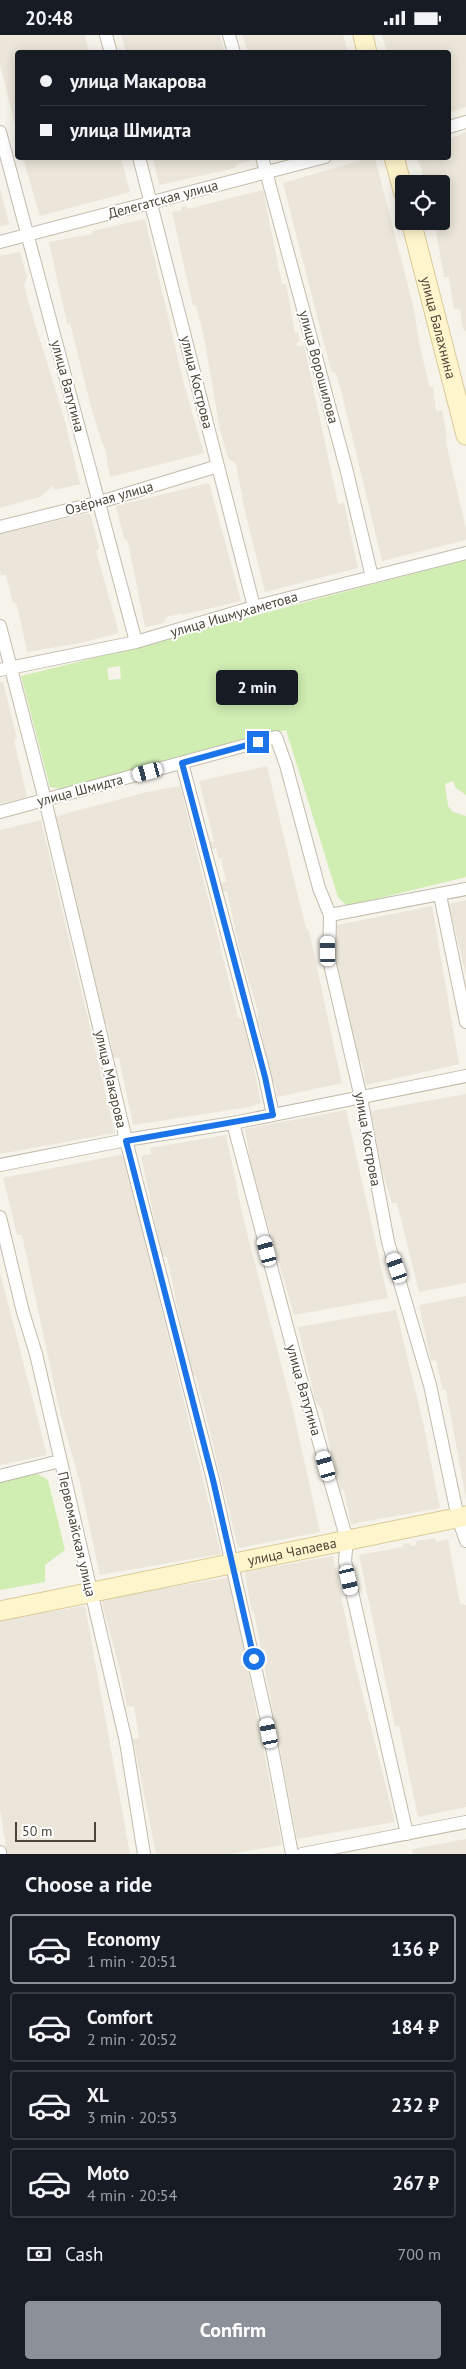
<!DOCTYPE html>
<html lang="en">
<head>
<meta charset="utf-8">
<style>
	body { margin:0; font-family:"PT Sans",sans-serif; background:#20242c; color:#f1f3f6; height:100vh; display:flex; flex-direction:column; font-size:19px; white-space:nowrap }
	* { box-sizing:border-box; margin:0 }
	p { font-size:16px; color:#9ea1a6 }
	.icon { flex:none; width:28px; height:28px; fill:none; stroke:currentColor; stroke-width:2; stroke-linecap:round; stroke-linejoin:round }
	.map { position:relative; height:1819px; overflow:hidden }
	.details { display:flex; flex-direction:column; background:#171b24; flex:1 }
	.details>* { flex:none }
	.hud { position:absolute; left:15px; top:15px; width:436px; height:110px; border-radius:5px; box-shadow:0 2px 12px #0003; display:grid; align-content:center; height:110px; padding:0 25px; background:#171b24 }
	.controls { position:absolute; left:395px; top:140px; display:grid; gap:10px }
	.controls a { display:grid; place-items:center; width:55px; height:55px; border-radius:5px; background:#171b24; box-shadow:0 2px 12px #0003; font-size:25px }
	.scale { position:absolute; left:15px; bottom:12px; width:81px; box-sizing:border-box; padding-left:5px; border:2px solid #4c4538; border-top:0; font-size:14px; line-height:18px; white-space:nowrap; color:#4c4538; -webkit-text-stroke:4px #fff; paint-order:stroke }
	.end { position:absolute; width:22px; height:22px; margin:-11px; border:6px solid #1a73e8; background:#fff; box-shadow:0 0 0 2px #fff }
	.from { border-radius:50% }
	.bubble { position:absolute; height:35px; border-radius:5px; background:#171b24; box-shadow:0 2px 12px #0003; font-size:16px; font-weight:700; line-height:35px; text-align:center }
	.car { position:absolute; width:15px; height:30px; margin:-15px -8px; border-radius:6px; box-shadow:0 0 4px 1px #0007; background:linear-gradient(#fff 24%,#345 0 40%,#fff 0 76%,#345 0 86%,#fff 0) }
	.hud b { display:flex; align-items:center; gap:18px; height:48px; font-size:19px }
	.hud b+b { border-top:1px solid #363941 }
	.hud i { width:12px; height:12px; background:#f1f3f6 }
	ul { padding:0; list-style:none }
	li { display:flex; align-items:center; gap:15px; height:70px; margin:0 10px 8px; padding:0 15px; border:2px solid #363941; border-radius:5px }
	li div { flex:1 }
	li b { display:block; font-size:19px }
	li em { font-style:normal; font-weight:700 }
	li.active { border-color:#8c9099 }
	li>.icon { width:45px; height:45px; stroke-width:1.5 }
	h2 { padding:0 25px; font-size:22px; line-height:60px }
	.pay { display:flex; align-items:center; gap:12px; height:55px; padding:0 25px; font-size:19px }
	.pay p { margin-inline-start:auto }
	.primary-button { display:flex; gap:10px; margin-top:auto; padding:10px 25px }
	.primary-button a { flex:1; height:58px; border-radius:5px; background:#8c9099; color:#fff; font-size:20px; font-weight:700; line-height:58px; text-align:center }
	.status { display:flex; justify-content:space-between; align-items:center; height:35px; padding:0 25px; background:#171b24; direction:ltr }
	.status svg { height:14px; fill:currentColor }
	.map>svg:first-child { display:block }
	.residential { fill:#ebe6d9 }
	.green { fill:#d0edb2; fill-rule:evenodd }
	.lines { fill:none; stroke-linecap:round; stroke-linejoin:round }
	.street-casing { stroke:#c3bcad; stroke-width:14 }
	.secondary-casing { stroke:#d9ca98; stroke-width:21 }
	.street { stroke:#fff; stroke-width:12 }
	.secondary { stroke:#fff5cc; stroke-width:19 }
	.route { stroke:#1a73e8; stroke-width:6 }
	.labels { text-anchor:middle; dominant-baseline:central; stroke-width:4; stroke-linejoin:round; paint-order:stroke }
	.street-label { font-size:14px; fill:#4c4538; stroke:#fff }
</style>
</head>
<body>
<div class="status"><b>20:48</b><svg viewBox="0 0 49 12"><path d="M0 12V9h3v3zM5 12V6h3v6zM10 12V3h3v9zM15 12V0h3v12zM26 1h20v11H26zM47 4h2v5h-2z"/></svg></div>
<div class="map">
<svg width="466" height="1819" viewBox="0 0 466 1819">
	<rect width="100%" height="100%" fill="#f6f3eb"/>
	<!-- residential -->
	<path class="residential" d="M0,0H85L89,17L18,18L17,98L0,29Z
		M121,0H220L224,17H126Z
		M242,0H343L348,17H248Z
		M382,0H466V72L449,78V18L387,17Z
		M466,97V296L463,294L460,274H454L449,242H444L434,186H441V149H424L421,132L416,123L449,122V104Z
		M249,122L250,126L237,129L235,133L159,150L153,123Z
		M23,123H121L130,157L40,181Z
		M369,123H375L413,270L421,317L430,352L433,351L436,376L442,375L447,402L446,408L466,494V505L382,526L341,355L336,339L331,336L283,148Z
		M0,153L9,189L0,192Z
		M263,155L282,249H286L295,298H298L300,306L297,307V311L304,310L337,464L338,469L344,468L358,533L265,557L244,472L236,429L228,423L220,395L204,302L196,271H193L172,177L182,175L181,172L187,171L188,174Z
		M145,184L185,353L204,418L110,442L105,413L101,405L90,368L70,288L67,289L49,207L92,199V196Z
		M20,217L27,242L24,250L32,279L65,386L80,449L55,455L53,451L40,462L0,473V221Z
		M209,448L241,566L182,580L181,578L166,582L164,588L145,592L128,507L124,503L116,471Z
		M90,478L99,513L96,516L119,598L80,608L27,617L21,587L16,568H13L6,540H1L0,535V499Z
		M0,647H3L13,687L17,704L14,705L27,762L0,769Z
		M267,731L295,849L306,893L309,896L342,1048L277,1062L275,1048H271L260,990L256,991L255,984L258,983L257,974L239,912L227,856L222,857L220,848L226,847L221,823H218L216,813L211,814L210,807L214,806L199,746Z
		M180,751L238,982L245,988L261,1068L249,1072L133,1090L119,1023H114L107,989L101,987L53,782L147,757Z
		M41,785L115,1098L0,1119V795Z
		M466,865V940L449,869Z
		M432,871L459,1029L366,1050L362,1027L358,1025L331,903L337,890Z
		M466,1059V1248L419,1257L397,1168H392L381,1132L371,1076Z
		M346,1075L388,1263L294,1280L252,1135L245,1094Z
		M226,1100L244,1186L291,1367L320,1497L238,1513L203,1369L196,1342L191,1338L167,1222L162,1221L141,1121L151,1119L150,1113Z
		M124,1119L221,1519L100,1540L80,1448L60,1377L22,1200H17L3,1143Z
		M0,1237L47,1420L0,1430Z
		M466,1261V1464L446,1355H443L436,1325L431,1326L419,1270Z
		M396,1275L423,1387L440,1473L351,1489L344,1455L339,1456L322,1375L316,1368L298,1292Z
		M435,1503L436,1507L448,1504L460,1569L466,1570V1772L418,1782L399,1691H395L359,1520L403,1512V1509L410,1508V1511L416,1510V1506Z
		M333,1521L354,1625L395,1787L297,1804L254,1577L251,1574L245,1537Z
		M230,1542L282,1810L230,1819H156L133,1704L139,1703L134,1671L127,1672L120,1636L101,1564Z
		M85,1571L130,1819H7L0,1774V1585Z
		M466,1804V1819H413L412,1814Z"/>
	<!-- green -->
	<path class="green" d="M466,525V760L456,753L453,746L445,749L448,771L453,777L466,781V842L347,871L338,862L286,695L62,754L50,752L21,641C170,605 317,563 466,525ZM120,631L121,644L109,645L107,633Z
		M34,1437L48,1445L65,1515L45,1530V1547L0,1555V1445Z"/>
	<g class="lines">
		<!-- street casing -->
		<g class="street-casing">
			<path id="street" d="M106,0L111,18
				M229,0L234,18
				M449,92L466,87
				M0,97L136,607
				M139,122L254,572
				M262,122L346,433L372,542
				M0,207L325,122
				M0,492L100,467L218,431
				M0,591L45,765L126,1105L213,1445L266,1681L292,1819
				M0,635L136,607L254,572L466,518
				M182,728L265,1042L273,1080
				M0,777L276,702L286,730L319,853L330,880L329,925L361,1063L388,1207L430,1350L458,1483L466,1506
				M440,860L466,987
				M330,880L466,854
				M233,1088L299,1337L347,1505L345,1526L407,1799
				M0,1130L126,1105L233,1088L466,1041
				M0,1182L23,1277L36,1319L126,1707L144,1819
				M0,1441L60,1426
				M0,1817V1819
				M302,1819L466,1787"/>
		</g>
		<!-- secondary casing -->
		<g class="secondary-casing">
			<g id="secondary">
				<path d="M363,0L367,18"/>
				<path d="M394,122L404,159"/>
				<path id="s1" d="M411,186L466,400"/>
				<path id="s2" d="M0,1576L466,1481"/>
			</g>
		</g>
		<!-- street -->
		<use href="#street" class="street"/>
		<!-- secondary -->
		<use href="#secondary" class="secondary"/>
	</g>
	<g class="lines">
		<!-- route -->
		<path class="route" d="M254,1624L213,1445L126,1106L273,1080L265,1042L182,728L258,707"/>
	</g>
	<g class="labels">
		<!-- street labels -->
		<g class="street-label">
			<text transform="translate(163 164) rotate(-15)">Делегатская улица</text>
			<text stroke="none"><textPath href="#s1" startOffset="110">улица Балахнина</textPath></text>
			<text transform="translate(319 332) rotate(75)">улица Ворошилова</text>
			<text transform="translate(197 347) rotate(76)">улица Кострова</text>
			<text transform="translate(68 351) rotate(75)">улица Ватутина</text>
			<text transform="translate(109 463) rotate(-16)">Озёрная улица</text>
			<text transform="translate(234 579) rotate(-16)">улица Ишмухаметова</text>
			<text transform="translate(80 755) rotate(-15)">улица Шмидта</text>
			<text transform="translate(111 1044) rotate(77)">улица Макарова</text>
			<text transform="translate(368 1104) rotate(80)">улица Кострова</text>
			<text transform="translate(304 1355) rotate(74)">улица Ватутина</text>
			<text transform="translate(77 1499) rotate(77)">Первомайская улица</text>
			<text stroke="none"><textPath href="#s2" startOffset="298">улица Чапаева</textPath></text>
		</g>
	</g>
</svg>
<div class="controls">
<a><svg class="icon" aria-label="locate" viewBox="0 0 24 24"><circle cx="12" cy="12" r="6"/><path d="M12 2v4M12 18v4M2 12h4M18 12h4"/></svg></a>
</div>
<div class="scale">50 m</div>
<i class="end from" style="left:254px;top:1624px"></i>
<i class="end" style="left:258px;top:707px"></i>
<div class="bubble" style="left:216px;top:635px;width:82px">2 min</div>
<i class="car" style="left:148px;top:737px;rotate:255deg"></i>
<i class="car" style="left:328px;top:916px;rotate:359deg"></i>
<i class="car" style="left:267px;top:1216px;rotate:345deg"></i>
<i class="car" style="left:397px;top:1233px;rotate:341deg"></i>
<i class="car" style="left:326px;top:1431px;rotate:344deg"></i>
<i class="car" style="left:349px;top:1545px;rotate:167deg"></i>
<i class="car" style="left:269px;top:1698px;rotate:349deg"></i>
<div class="hud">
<b><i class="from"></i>улица Макарова</b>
<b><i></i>улица Шмидта</b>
</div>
</div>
<section class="details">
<h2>Choose a ride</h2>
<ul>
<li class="active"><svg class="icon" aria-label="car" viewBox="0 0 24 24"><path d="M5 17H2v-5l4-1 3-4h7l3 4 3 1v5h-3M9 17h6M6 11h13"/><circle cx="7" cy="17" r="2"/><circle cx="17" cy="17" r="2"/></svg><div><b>Economy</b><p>1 min · 20:51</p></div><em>136 ₽</em></li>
<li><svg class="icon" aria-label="car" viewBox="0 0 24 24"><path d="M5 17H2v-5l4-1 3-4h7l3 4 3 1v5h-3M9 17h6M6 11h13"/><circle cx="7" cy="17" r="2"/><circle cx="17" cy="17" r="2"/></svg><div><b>Comfort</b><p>2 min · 20:52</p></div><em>184 ₽</em></li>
<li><svg class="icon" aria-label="car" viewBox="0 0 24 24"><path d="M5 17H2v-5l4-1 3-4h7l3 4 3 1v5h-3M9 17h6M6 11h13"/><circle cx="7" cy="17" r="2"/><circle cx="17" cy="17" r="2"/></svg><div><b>XL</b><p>3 min · 20:53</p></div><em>232 ₽</em></li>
<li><svg class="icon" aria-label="car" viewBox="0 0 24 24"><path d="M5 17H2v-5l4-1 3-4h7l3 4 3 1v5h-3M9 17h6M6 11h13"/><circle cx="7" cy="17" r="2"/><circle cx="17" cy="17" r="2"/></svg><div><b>Moto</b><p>4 min · 20:54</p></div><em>267 ₽</em></li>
</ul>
<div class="pay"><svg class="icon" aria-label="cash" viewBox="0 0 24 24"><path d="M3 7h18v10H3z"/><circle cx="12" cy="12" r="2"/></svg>Cash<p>700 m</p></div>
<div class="primary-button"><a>Confirm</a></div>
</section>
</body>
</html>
